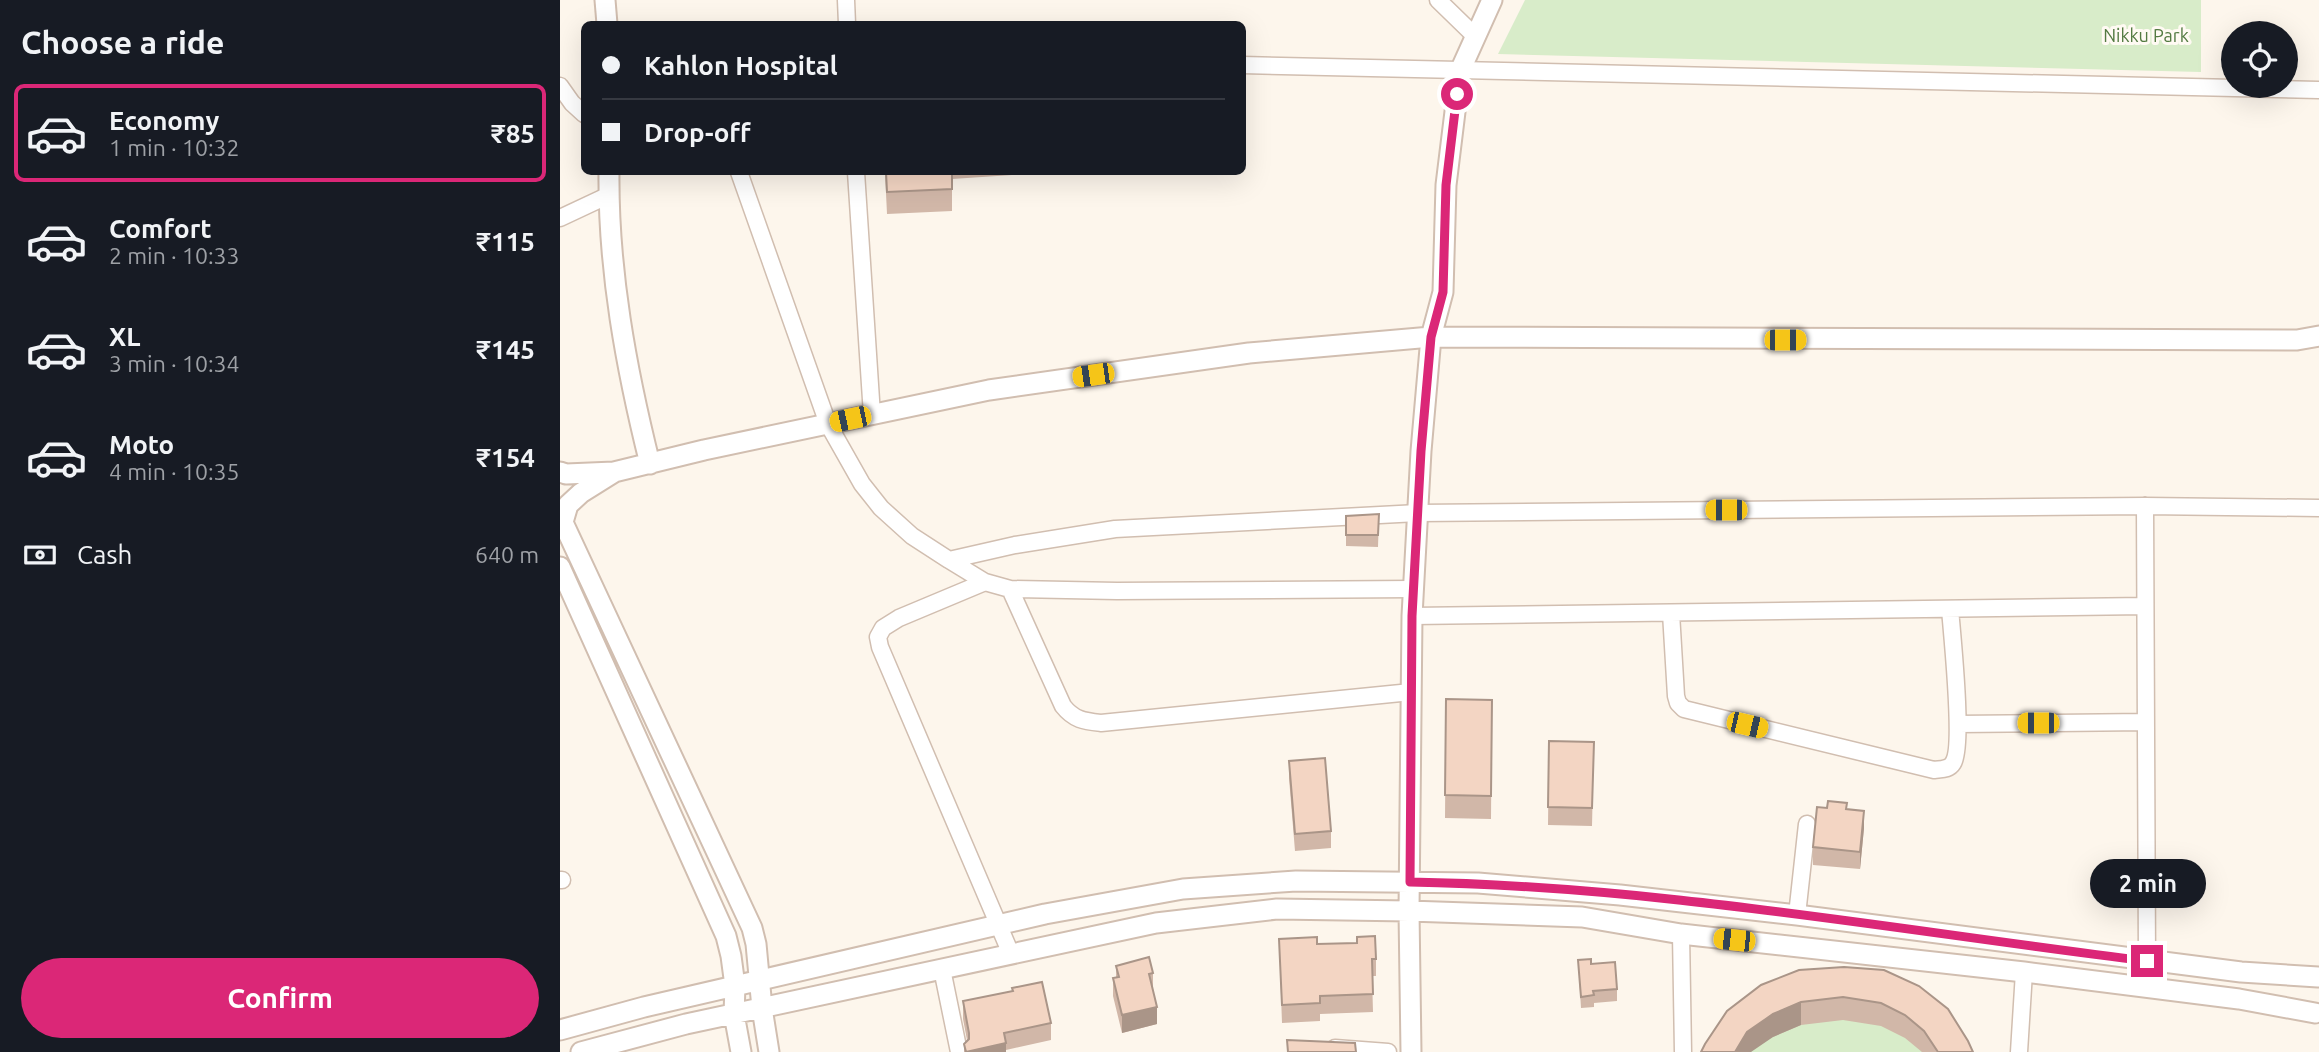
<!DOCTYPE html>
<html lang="en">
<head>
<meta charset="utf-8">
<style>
	body { margin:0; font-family:Ubuntu,sans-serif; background:#242831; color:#f1f3f6; height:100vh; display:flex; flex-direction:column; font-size:26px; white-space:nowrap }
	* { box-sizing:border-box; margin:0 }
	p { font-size:23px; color:#9ea1a6 }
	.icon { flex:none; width:38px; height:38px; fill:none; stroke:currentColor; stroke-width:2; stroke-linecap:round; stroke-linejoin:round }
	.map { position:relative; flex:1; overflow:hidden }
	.side { display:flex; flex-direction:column; background:#171b24; width:560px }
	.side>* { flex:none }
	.top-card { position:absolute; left:21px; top:21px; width:665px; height:154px; border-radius:10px; box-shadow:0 7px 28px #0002; display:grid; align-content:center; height:154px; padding:0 21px; background:#171b24 }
	.fabs { position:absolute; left:1661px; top:21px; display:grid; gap:14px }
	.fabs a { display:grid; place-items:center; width:77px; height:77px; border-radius:50%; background:#171b24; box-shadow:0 7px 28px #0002; font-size:35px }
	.end { position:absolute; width:32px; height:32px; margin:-16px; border:9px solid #db2777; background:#fff; box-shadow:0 0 0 4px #fff }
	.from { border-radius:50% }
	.bubble { position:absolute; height:49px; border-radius:24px; background:#171b24; box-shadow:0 7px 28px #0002; font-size:23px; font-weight:700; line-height:49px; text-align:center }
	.car { position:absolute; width:21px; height:42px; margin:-21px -10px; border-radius:9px; box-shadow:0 0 5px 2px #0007; background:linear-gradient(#f5c518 24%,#345 0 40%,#f5c518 0 76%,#345 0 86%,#f5c518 0) }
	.top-card b { display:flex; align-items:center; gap:24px; height:66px; font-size:26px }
	.top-card b+b { border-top:2px solid #363941 }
	.top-card i { width:18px; height:18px; background:#f1f3f6 }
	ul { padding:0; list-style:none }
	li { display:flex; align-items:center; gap:21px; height:98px; margin:0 14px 10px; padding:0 7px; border:4px solid transparent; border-radius:10px }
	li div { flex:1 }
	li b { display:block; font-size:26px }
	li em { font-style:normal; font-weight:700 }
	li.on { border-color:#db2777 }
	li>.icon { width:63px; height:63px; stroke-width:1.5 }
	h2 { padding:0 21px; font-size:32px; line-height:84px }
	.pay { display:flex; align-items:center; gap:18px; height:77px; padding:0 21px; font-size:26px }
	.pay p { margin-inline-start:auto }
	.primary-button { display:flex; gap:14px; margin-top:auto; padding:14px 21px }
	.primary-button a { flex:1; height:80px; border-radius:42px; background:#db2777; color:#fff; font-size:28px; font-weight:700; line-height:80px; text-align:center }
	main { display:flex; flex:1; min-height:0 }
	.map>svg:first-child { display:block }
	.park { fill:#d8ecc9 }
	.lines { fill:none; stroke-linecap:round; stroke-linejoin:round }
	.minor-casing { stroke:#d1beb0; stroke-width:19 }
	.tertiary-casing { stroke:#d1beb0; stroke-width:23 }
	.minor { stroke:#fff; stroke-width:16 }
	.tertiary { stroke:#fff; stroke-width:19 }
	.wall { fill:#d1b7a8 }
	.shaded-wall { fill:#aa9588 }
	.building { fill:#f3d5c3; stroke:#aa9588; stroke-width:2 }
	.route { stroke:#db2777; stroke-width:9 }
	.labels { text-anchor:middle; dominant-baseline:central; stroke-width:6; stroke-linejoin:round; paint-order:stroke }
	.park-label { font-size:18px; fill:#537a41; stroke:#fffaf3 }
</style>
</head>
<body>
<main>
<section class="side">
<h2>Choose a ride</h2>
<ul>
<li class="on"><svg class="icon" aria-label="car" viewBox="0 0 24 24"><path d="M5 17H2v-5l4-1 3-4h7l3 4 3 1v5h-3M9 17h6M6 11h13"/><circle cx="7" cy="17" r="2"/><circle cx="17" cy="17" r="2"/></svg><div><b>Economy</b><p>1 min · 10:32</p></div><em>₹85</em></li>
<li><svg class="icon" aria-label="car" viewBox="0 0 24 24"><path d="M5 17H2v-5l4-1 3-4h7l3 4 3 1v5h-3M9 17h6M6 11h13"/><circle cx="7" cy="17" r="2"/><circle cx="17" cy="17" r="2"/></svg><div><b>Comfort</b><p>2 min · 10:33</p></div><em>₹115</em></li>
<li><svg class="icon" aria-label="car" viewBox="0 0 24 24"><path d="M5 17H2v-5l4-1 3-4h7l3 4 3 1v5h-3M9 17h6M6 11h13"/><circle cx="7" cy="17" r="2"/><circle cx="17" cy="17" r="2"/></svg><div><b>XL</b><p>3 min · 10:34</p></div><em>₹145</em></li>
<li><svg class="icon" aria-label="car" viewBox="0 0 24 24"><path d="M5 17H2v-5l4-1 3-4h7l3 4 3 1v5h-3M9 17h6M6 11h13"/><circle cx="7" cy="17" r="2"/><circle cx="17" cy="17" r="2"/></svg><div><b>Moto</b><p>4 min · 10:35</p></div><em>₹154</em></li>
</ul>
<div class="pay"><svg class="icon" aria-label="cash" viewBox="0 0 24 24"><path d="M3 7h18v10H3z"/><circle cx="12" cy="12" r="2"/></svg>Cash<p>640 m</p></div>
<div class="primary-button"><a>Confirm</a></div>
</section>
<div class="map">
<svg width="1759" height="1052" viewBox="0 0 1759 1052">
	<rect width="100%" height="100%" fill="#fdf6ec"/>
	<!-- park -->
	<path class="park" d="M965,0H1641V72L938,54Z
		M1239,993L1401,1052H1155Z"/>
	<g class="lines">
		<!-- minor casing -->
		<g class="minor-casing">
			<path id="minor" d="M286,0L287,24
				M878,0L915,36
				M682,65L1759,90
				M0,86L12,103L24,114
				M179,172L268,424L302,484L321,508L352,536L389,560L425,582L450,589L557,591L853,589
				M296,172L312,415
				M0,218L49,195
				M1585,506L1587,961
				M389,560L455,545L555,529L858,513L1585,506L1759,508
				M425,582L339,618L323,628L318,637L320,647L451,954
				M450,589L503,706C514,720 524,721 541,723L851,692
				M1111,613L1116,696L1118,703L1124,709L1374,770C1381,769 1389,770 1393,763C1404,747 1392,634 1390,609
				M852,616L1585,606
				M1398,724L1586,722
				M0,880H2
				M1237,915L1247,824
				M1121,934L1123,1052
				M382,969L399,1052
				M775,1048L828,1052
				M1459,1052L1464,972"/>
		</g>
		<!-- tertiary casing -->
		<g class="tertiary-casing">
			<path id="tertiary" d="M45,0L47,24
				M49,172C48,270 66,368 90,464
				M0,472L6,474L54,472L144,450L429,390L689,353L871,337L1737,340L1759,336
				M0,516L192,928L196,944L202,1008L209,1052
				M3,522L8,505L21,493L53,473
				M0,567L166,936L171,956L175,986L174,1014L181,1052
				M0,1030L84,1007L485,914L623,889L736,881L918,883L1060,895L1237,915L1681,972L1758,977
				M21,1052L126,1024L596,923L717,909L849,911L1022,917L1121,934L1464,972L1679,999L1755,1013
				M851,1052L849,911L852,616L861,451L871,337L883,292L886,185L900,71L932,0"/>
		</g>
		<!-- minor -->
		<use href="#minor" class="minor"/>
		<!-- tertiary -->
		<use href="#tertiary" class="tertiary"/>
	</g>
	<!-- wall -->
	<path class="wall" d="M325,172H452V175L392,179V211L327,214Z
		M819,514L818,547L786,546V516Z
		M886,699L932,700L931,819L885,818Z
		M989,741L1034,742L1032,826L988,825Z
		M729,761L771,831V848L735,851L729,778Z
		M1267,808L1287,809L1304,828L1300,869L1253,865V847Z
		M719,939L757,944L816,959V976H812L813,1012L760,1014V1021L722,1023Z
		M1018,960L1031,964L1057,989V1001L1034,1003V1007L1021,1008Z
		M556,966L593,973V989L597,1024L562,1033L553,996V978H556Z
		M1284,967L1413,1052H1362L1345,1038L1321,1026L1283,1020L1241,1025L1213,1037L1141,1052Z
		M403,1001L491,1023V1040L446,1050V1052H404V1044L407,1040L403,1019Z"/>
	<!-- shaded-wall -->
	<path class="shaded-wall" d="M1304,811V828L1300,869V852Z
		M1241,1002V1025L1213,1037L1191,1052H1175L1187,1032L1213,1014Z
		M597,1007V1024L562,1033V1015Z
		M446,1043V1052H406Z"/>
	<!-- building -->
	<path class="building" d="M326,172H392V189L327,192Z
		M819,514L818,535H786V516Z
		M886,699L932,700L931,796L885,795Z
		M989,741L1034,742L1032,808L988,807Z
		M765,758L771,831L735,834L729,761Z
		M1268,801L1287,803L1286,809L1304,811L1300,852L1253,847L1257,807L1267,808Z
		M815,936L816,959H812L813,994L760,996V1003L722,1005L719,939L757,937V944L797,943V937Z
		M589,957L593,973L589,974L597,1007L562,1015L553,978L559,977L556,966Z
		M1031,959V964L1055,962L1057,989L1033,991L1034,995L1021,997L1018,960Z
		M1284,967L1324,970L1359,986L1388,1009L1408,1041L1413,1052H1378L1364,1031L1345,1015L1321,1003L1283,997L1241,1002L1213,1014L1187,1032L1175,1052H1141L1145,1044L1167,1011L1201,985L1239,970Z
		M482,982L491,1023L444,1033L446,1043L406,1052L404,1044L409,1039V1033L403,1001L453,991L452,988Z
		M727,1040L795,1043L796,1052H728Z"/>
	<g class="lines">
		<!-- route -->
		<path class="route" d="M897,94L886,185L883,292L871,337L861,451L852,616L850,882C1097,886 1342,931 1587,961"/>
	</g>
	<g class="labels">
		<!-- park labels -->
		<g class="park-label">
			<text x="1586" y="35">Nikku Park</text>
		</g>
	</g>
</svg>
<div class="fabs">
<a><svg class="icon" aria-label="locate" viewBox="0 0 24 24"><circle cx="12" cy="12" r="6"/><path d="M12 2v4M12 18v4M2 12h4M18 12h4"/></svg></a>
</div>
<i class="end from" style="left:897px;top:94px"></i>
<i class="end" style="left:1587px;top:961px"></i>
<div class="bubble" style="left:1530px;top:859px;width:116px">2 min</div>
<i class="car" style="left:1225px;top:340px;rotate:90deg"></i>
<i class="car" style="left:533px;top:375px;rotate:262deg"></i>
<i class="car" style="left:290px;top:419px;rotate:258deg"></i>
<i class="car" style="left:1166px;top:510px;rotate:270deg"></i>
<i class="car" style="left:1478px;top:723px;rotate:270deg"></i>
<i class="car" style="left:1187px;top:725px;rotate:103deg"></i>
<i class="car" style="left:1174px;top:940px;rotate:276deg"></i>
<div class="top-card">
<b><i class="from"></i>Kahlon Hospital</b>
<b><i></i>Drop-off</b>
</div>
</div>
</main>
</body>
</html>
